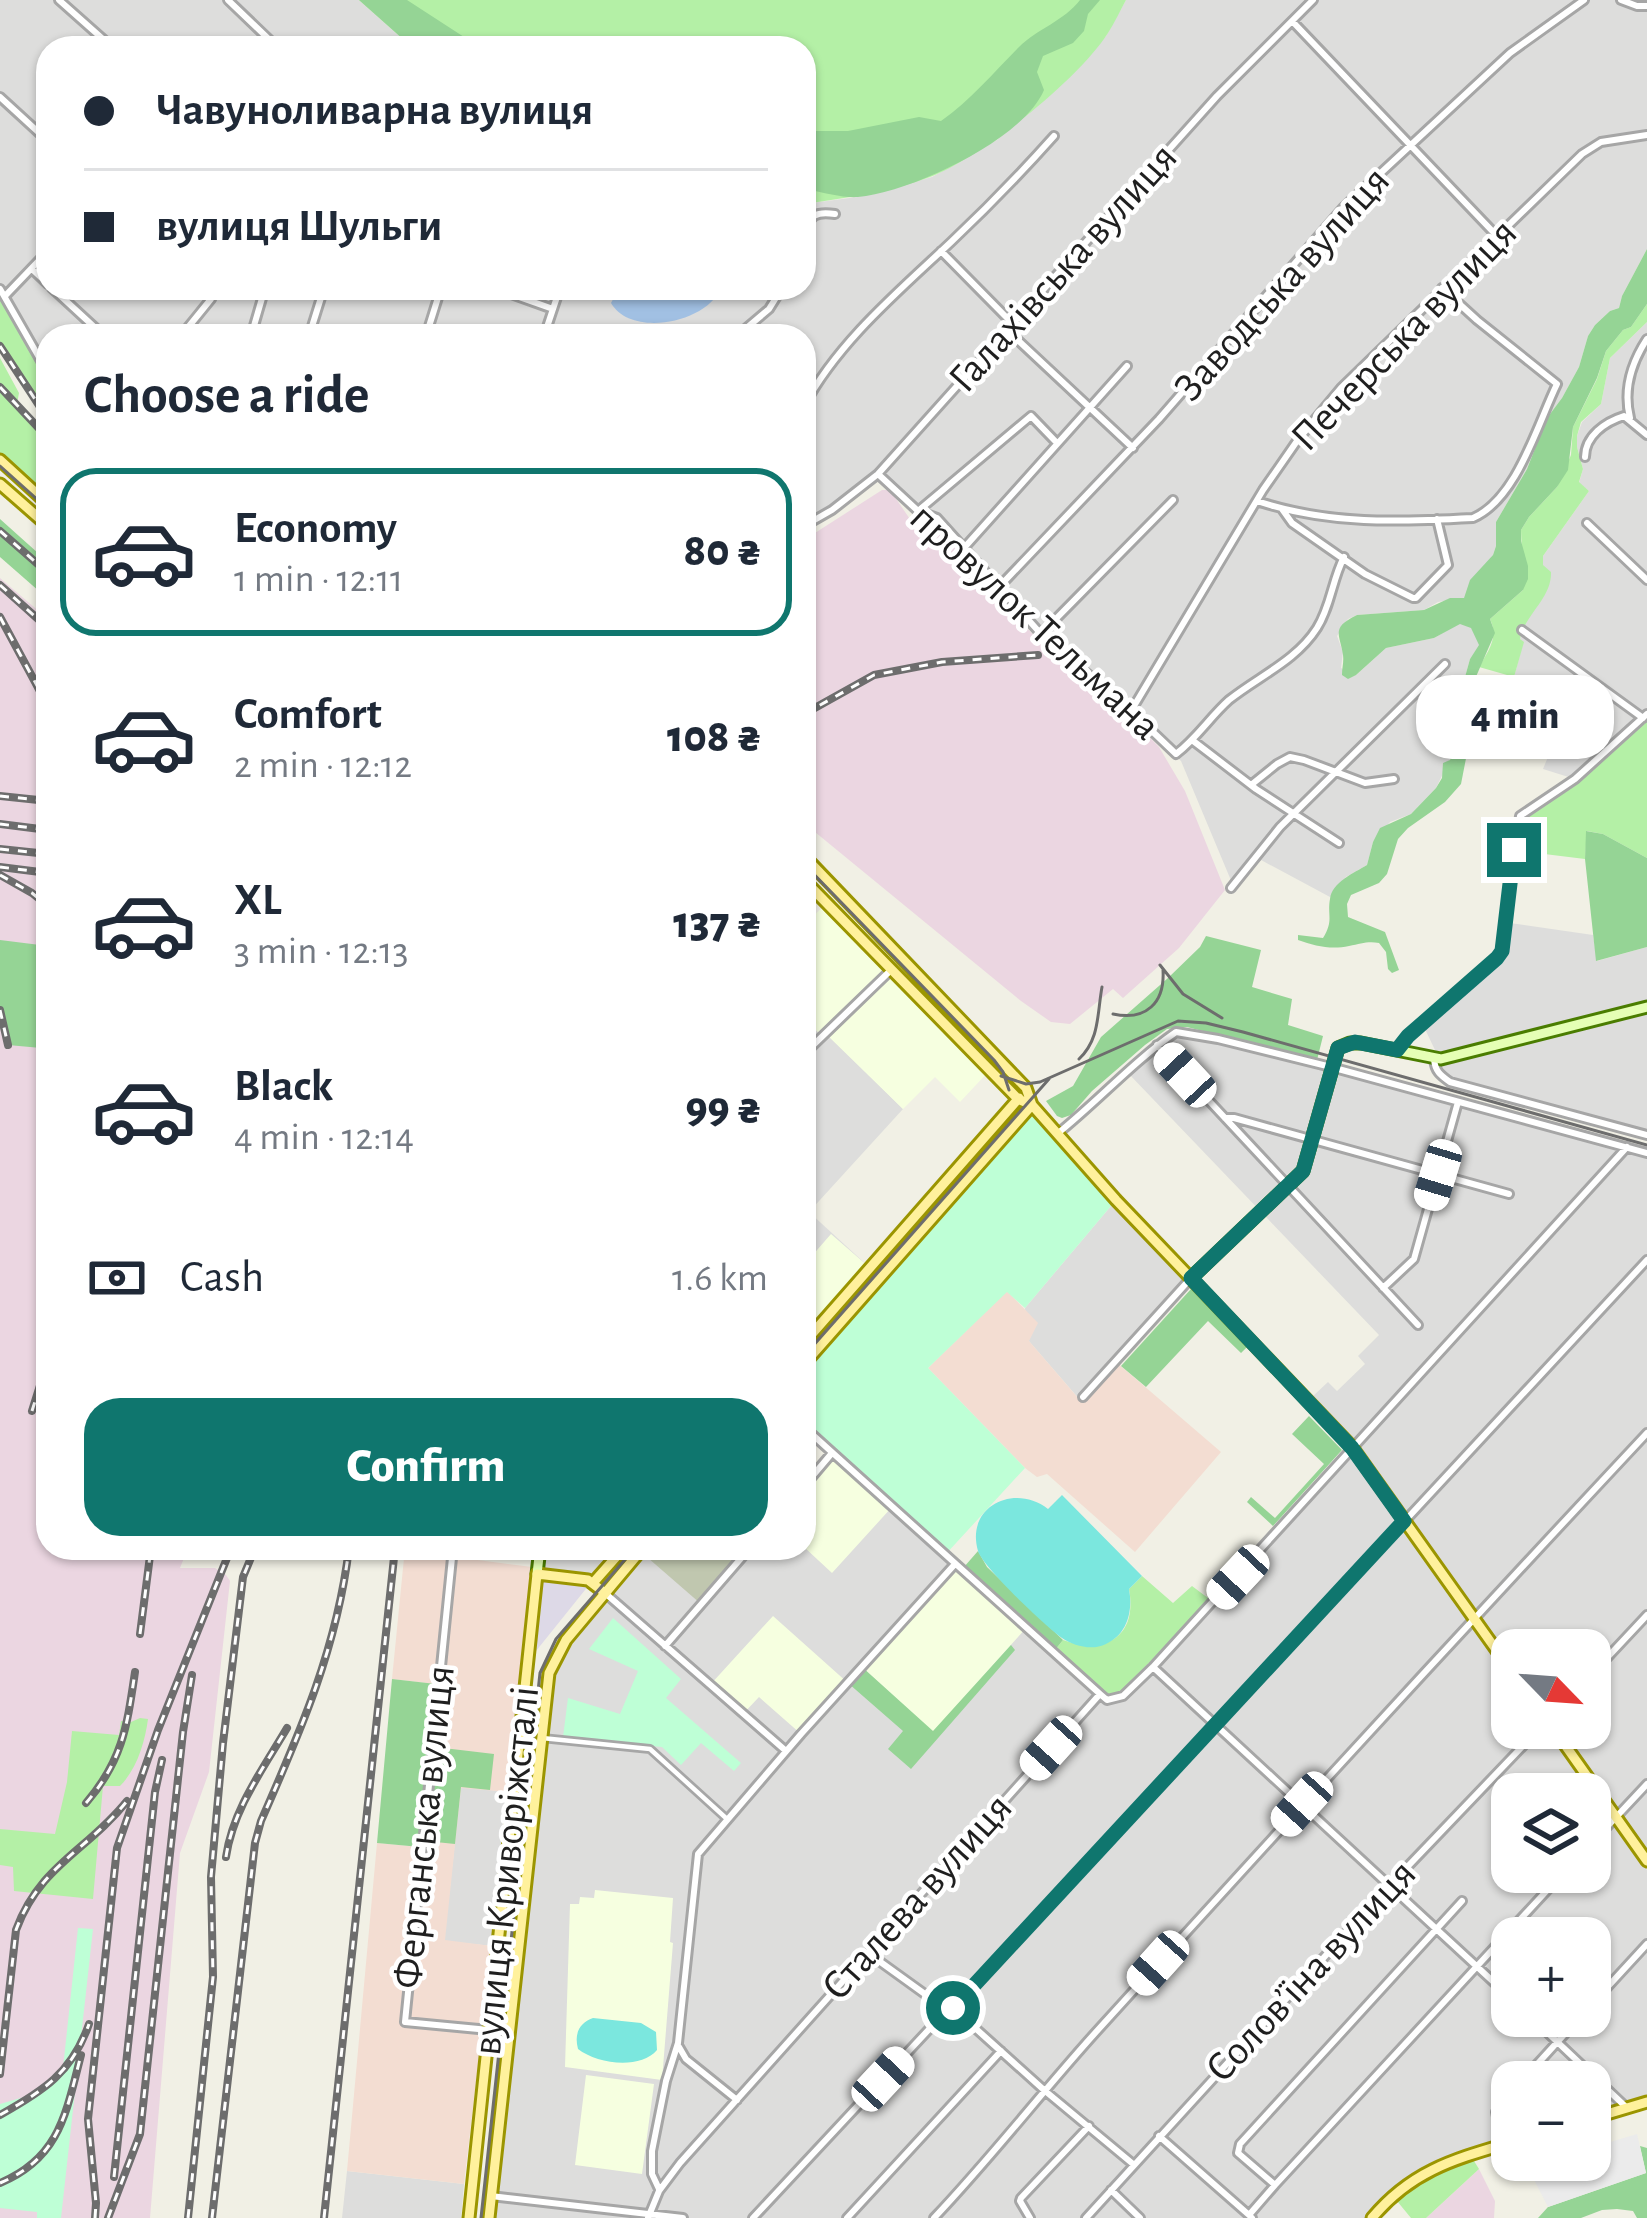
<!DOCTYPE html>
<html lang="en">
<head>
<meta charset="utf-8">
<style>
	body { margin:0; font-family:"Alegreya Sans",sans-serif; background:#f6f6f7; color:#1f2937; height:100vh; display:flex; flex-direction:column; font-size:45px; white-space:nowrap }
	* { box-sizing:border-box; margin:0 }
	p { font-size:39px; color:#747a83 }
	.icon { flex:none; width:66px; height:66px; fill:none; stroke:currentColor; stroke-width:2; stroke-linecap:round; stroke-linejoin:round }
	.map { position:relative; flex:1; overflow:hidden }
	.drawer { position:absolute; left:36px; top:324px; width:780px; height:1236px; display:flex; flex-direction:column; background:#fff; border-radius:36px; box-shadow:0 3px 9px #0004 }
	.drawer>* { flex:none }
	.guide { position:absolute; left:36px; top:36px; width:780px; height:264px; border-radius:36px; box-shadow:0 3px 9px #0004; display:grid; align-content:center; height:264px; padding:0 48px; background:#fff }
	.needle { width:78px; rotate:115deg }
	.buttons { position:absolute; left:1491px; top:1629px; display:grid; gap:24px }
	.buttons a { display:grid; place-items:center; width:120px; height:120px; border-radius:24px; background:#fff; box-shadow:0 3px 9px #0004; font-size:60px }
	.end { position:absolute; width:54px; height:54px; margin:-27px; border:15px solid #0f766e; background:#fff; box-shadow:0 0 0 6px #fff }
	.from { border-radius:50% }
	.bubble { position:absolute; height:84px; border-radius:36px; background:#fff; box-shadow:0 3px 9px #0004; font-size:39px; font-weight:800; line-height:84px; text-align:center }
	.car { position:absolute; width:36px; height:72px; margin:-36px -18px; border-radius:15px; box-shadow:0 0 9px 3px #0007; background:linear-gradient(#fff 24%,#345 0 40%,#fff 0 76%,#345 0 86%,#fff 0) }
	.guide b { display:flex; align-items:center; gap:42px; height:114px; font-size:45px }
	.guide b+b { border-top:3px solid #e0e1e3 }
	.guide i { width:30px; height:30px; background:#1f2937 }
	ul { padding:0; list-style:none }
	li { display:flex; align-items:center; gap:36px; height:168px; margin:0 24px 18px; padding:0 24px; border:6px solid transparent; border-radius:36px }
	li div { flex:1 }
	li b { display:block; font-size:45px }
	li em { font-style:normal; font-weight:800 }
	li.active { border-color:#0f766e }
	li>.icon { width:108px; height:108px; stroke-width:1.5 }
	h2 { padding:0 48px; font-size:54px; line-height:144px }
	.pay { display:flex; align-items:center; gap:30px; height:132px; padding:0 48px; font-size:45px }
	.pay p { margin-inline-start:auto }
	.button { display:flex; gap:24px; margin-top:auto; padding:24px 48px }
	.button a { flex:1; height:138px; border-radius:36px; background:#0f766e; color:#fff; font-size:48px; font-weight:800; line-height:138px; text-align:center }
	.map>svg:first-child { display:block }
	.residential { fill:#dddddc; fill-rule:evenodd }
	.commercial { fill:#f3ddd2 }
	.industrial { fill:#ebd6e1 }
	.education { fill:#f6ffe0 }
	.construction { fill:#c0c7af }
	.grass { fill:#b4f0a6 }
	.forest { fill:#95d495 }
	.park { fill:#beffd6 }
	.pitch { fill:#7be7de }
	.parking { fill:#ebebeb }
	.plaza { fill:#ddd9e7 }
	.water { fill:#a1c0e3 }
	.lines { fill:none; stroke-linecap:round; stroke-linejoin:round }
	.pedestrian-casing { stroke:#a6a6a6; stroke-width:10 }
	.minor-casing { stroke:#a6a6a6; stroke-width:12 }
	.secondary-casing { stroke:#4a7d00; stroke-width:15 }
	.primary-casing { stroke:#9b9500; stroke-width:15 }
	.pedestrian { stroke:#fff; stroke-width:4.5 }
	.minor { stroke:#fff; stroke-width:6 }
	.secondary { stroke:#e5ffb5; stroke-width:9 }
	.primary { stroke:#fff19c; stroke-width:9 }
	.tram { stroke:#6d6d6d; stroke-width:3 }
	.rail-casing { stroke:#6d6d6d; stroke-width:8 }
	.rail { stroke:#fff; stroke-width:3; stroke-dasharray:9; stroke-linecap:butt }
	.route { stroke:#0f766e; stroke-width:15 }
	.labels { text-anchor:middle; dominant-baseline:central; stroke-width:9; stroke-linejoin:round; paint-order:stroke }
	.street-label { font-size:42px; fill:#1f1f1f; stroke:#fff }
</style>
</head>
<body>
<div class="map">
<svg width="1647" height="2218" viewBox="0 0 1647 2218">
	<rect width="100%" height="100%" fill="#f1f0e5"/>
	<!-- residential -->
	<path class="residential" d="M0,0H359L413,48H48V288H619L615,292L720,294L721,288H804V204L857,197L932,177L997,140L1066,79L1106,36L1126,0H1647V249L1622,296L1619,308L1610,311L1595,325L1588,336L1579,367L1562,398L1547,418L1527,469L1496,522V546L1493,555L1464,598L1438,602L1424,610L1357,615L1348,619L1337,636L1343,652L1341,668L1356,675L1386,648L1434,638L1460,623L1471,627L1480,645L1470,659L1465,677V701L1457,728L1454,751L1436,788L1411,814L1390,822L1373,842L1367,865L1346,877L1330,897L1261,860L1235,890L1181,761L1041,634L937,518L918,511L878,475L865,486L804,526V336H48V373L0,289Z
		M1647,322V717L1578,780L1543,769L1562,723L1544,715L1546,700L1539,687L1514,677L1523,643L1520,639L1522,629L1543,565V556L1589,491L1579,483L1583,469L1577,447V436L1582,422L1601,404L1610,358Z
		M1510,923L1593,935L1597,961L1647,947V1135L1450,1082L1441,1076L1434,1059L1445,1057L1435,1050L1424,1027L1506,954Z
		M804,1018L821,1036L826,1033L903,1109L809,1212L869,1267L804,1343Z
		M1176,1032L1192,1033L1647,1153V1854L1558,1728H1590V1650H1512V1663L1358,1446L1312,1397L1328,1382L1337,1391L1365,1364L1358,1356L1379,1335L1128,1073Z
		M1116,1200L1191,1278L1080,1400L1028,1340L1025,1308Z
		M1350,1450L1512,1679V1728H1547L1647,1870V2096L1639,2104L1590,2119V2082H1512V2142L1431,2169L1372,2218H489L553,1662L640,1551L804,1548V1486L832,1453L1100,1694L1123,1696ZM1512,1794H1590V1872H1512ZM1512,1938H1590V2016H1512Z
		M540,1548H624L593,1583L537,1574Z
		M461,1787L509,1792L492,1946L444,1941Z
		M347,2171L464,2184L461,2218H342Z"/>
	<!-- commercial -->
	<path class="commercial" d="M1007,1291L1038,1323L1029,1341L1079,1399L1115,1361L1221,1452L1135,1552L1047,1474L1037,1477L1025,1468L928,1368Z
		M405,1548H455V1557L532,1567L509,1792L461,1788L445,1940L492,1946L464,2184L347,2171L377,1843L420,1847L435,1684L392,1679Z"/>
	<!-- industrial -->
	<path class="industrial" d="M882,490H890L914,525L926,532L938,526L1035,637L1131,718L1159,747L1185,791L1225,890L1179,948L1123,998L1113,989L1070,1024L1051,1022L1021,1001L804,823V540Z
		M0,578L48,619V1548H188L180,1568H215L226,1575L230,1581L209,1772L180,1853L150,2218H0Z
		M1479,2169L1495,2201L1494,2218H1426Z"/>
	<!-- education -->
	<path class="education" d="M826,904L990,1070L960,1102L935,1077L903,1109L826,1034L822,1036L804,1018V925Z
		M831,1234L869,1267L804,1343V1265Z
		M832,1453L892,1507L832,1573L804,1547V1486Z
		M955,1564L1026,1628L933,1732L862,1667Z
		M773,1616L848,1683L801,1734L759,1697L743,1714L710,1685Z
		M595,1890L673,1898L670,1942L673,1943L662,2080L565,2067L570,1904H579L580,1897L594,1898Z
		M586,2075L654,2084L642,2174L575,2165Z"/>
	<!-- construction -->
	<path class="construction" d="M643,1548H750L701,1604L640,1551Z"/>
	<!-- grass -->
	<path class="grass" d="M359,0H1126C1120,11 1115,22 1108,33C1078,80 982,157 930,177C890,192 846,198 804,204V48H413Z
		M0,289L48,373V419L0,346Z
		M1647,304V322L1610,358L1601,404L1581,422L1577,436V447L1583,469L1579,482L1589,491L1543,556V565L1551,572C1552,598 1525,614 1520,639L1524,642L1514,677L1479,667C1488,651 1499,638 1490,619L1523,590L1521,530L1529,517L1557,487L1571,455L1573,427L1597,379L1606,351L1623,330L1631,327Z
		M0,358L19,393L17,404L48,438V504L0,460Z
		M1647,717V858L1603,834L1587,831L1585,859L1519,851L1523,818L1578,780Z
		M1142,1576L1173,1603L1192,1586L1208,1598L1206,1604L1118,1695L1108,1697L1055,1650L1063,1640C1105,1655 1138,1637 1129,1589Z
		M140,1718L148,1719C145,1742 137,1769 120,1786H103L93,1899L14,1891L13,1867L0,1865V1829L55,1834L67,1782L72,1731L119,1735L121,1721L131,1722Z
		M1467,2159L1474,2161L1479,2169L1426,2218H1411L1397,2201C1418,2181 1441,2170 1467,2159Z"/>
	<!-- forest -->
	<path class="forest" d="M359,0H407L481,48H413Z
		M1080,0H1100L1088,14L1084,31L1073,43L1043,56L1037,72L1044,90C1023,140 911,192 858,197C843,198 825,193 810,190L804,187V131H848L919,117L941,121C971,100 993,73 1019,47C1037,29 1064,21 1080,0Z
		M1647,249V304L1631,327L1623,330L1606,351L1597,378L1573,427L1568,470L1557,487L1529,517L1521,530V541L1528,566V579L1523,590L1490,619L1495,633L1475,679L1478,697L1461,784L1445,802L1408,828L1398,839L1387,874L1379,883L1351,895L1347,904L1348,917L1385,932L1399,970L1392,973L1388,969L1386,952L1379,943C1367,941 1361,944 1349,946C1331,950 1315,946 1298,940V935L1323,938C1334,920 1327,916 1330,899C1332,882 1354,873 1367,865L1373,842L1380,828L1411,814L1436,788L1442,778L1443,763L1450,760L1454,751L1457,728L1465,701V677L1470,659L1479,645L1471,628L1460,624L1434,638L1386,648L1356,675L1348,679L1342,675C1342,668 1344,662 1343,655C1340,634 1330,628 1357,615L1424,610L1450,598H1464L1470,580L1493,555L1496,546V522L1527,469L1547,418L1562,398L1579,367L1588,336L1595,325L1610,311L1619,308L1622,296Z
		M0,519L48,562V599L0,557Z
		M1586,831L1603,834L1647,858V947L1596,961L1585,859Z
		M1206,936L1261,950L1252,987L1292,999L1288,1025L1323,1036L1317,1060L1187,1027L1167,1029L1145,1045L1092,1091L1071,1115L1062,1118L1057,1116L1046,1101L1073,1086L1101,1037L1168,978L1200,947Z
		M0,940L48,946V1032L38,1031V1038L42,1039L41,1048L8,1045L0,1010Z
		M1191,1289L1247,1347L1241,1353L1208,1321L1146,1387L1121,1366Z
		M1309,1416L1342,1450L1273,1526L1247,1502L1251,1497L1275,1518L1324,1464L1292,1434Z
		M978,1551L987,1567L1063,1640L1055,1650L964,1567Z
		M1011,1645L1015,1650L911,1769L888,1749L903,1731L848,1683L862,1667L933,1731Z
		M392,1679L436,1684L420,1847L377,1843Z
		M435,1747L494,1754L490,1790L461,1787L455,1844L426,1841Z
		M1640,2146L1647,2148V2218H1637L1633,2211L1617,2209L1602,2210L1581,2218H1538L1548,2207L1646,2173Z"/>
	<!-- park -->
	<path class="park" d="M1032,1105L1116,1200L1025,1308L1007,1292L928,1368L1025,1468L945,1555L804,1427V1364Z
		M613,1618L681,1679L666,1698L741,1763L734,1771L701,1743L681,1765L662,1747L563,1737L568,1698L620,1714L638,1671L589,1649Z
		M78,1928L93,1929L61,2218H37V2212L0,2208V2104L31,2095L63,2068Z"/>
	<!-- pitch -->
	<path class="pitch" d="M1062,1495L1142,1576L1129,1589C1133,1610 1128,1634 1106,1644C1092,1651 1074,1646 1062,1638C1045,1626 983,1567 978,1551C965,1506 1015,1483 1048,1509Z
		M593,2018L641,2023L656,2032L657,2050C640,2070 597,2064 578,2049C574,2034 579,2023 593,2018Z"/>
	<!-- parking -->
	<path class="parking" d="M1637,2134L1646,2173L1548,2207L1527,2166L1549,2160H1590V2148Z"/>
	<!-- plaza -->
	<path class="plaza" d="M543,1582L589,1585L536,1651Z"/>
	<!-- water -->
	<path class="water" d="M619,288H721C707,323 631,338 611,303Z"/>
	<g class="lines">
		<!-- pedestrian casing -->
		<g class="pedestrian-casing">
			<path id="pedestrian" d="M542,1738L650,1749L727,1819"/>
		</g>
		<!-- minor casing -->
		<g class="minor-casing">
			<path id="minor" d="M59,0L113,48
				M228,0L278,48
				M1621,0L1637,6H1647
				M1292,21L1496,235
				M0,97L48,141
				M804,233C810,215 816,211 835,214
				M941,251L1013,324
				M32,269L48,284
				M52,288L104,336
				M494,288L553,309
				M0,289L48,373
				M5,296L48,251
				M1007,330L1133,448
				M181,336L211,299L213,294L208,288
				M251,336L265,288
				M309,336L324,288
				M426,336L441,288
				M544,336L560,288
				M737,336L769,309L782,288
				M804,406C838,342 899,291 951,242C987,208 1021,173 1054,136
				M1630,418C1623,390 1632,362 1647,339
				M1585,457C1585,436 1605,422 1624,416L1647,435
				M878,474L918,511L937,518L1041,634L1131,711L1176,754C1197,738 1210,717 1229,700C1259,676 1296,661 1317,628C1331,606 1332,580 1344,557
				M1257,501C1329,525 1398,522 1473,518C1517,499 1537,425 1557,384L1477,320L1442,288
				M1282,509L1292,523L1365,574L1413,598H1416L1448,565L1437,519
				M918,511L1031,416L1057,443
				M1587,523L1647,580
				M804,526L832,510L878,474L1217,96L1313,0
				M964,548L1127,366
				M998,588L1159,419L1343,208L1510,53L1584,0
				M1522,630L1643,718
				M1041,634L1173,500
				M1131,711L1263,490L1297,441L1341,388L1582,154L1601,142L1647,135
				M1192,740L1256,789L1339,843
				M1251,785L1277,764L1290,757L1304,760L1365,783L1394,779
				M1231,888L1280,827L1445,664
				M1157,1045L1418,1325
				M1397,1050L1408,1036L1497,958L1501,951L1520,816L1575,779L1647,714
				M804,1054L891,970
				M1434,1059C1435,1071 1440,1075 1450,1082L1647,1135
				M1225,1118H1234L1509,1194
				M1057,1134C1098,1101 1134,1061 1176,1032L1218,1039L1331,1067L1647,1153
				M1383,1288L1414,1259L1458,1102
				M1083,1397L1191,1278
				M804,1427L1100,1694
				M804,1486L832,1453
				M453,1548L405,2022L489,2030
				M605,1593L786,1751
				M665,1646L750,1548
				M1153,1667L1512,1999
				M1590,1676L1647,1615
				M1590,1845L1647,1784
				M868,1953L947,2010
				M1590,2006L1647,1944
				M954,2009L1044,2090L1133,2164
				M1530,2016L1627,2108
				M679,2047L686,2059L737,2100
				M1521,2082L1581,2016
				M1159,2136L1249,2215
				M1503,2145L1496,2112L1512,2093
				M1275,2185L1238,2153L1240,2144L1462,1901
				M659,2189L652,2174V2151L666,2081L678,2043L698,1854L801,1734L955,1564
				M1111,2190L1140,2218
				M491,2196L683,2218
				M648,2218L659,2191L680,2163L1100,1694L1107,1700L1123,1696L1153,1667L1627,1147
				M753,2218L947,2010L953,2008L1647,1260
				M847,2218L1001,2051
				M934,2218C991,2158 1041,2093 1096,2032C1278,1831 1462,1631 1647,1433
				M1030,2218L1020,2201L1021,2198L1089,2126
				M1086,2218L1390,1885L1540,1728
				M1252,2218L1249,2215L1275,2185L1564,1872"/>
		</g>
		<!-- secondary casing -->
		<g class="secondary-casing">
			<path id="secondary" d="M1191,1278L1303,1171L1338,1048L1350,1043H1361L1441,1059L1647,1007
				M537,1574L540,1548"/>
		</g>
		<!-- primary casing -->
		<g class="primary-casing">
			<path id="primary" d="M0,460L48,504
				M0,484L48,526
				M804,856L1026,1088L1032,1105
				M804,880L1018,1099L1032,1105L1116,1200L1352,1447L1512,1672
				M804,1343L1019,1098
				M804,1364L1032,1105
				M593,1583L624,1548
				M1553,1728L1647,1861
				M1590,2119L1647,2102
				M469,2218L537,1574L588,1580L605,1593
				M489,2218L549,1673L566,1640L643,1548
				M1372,2218C1412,2170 1455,2159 1512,2142"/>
		</g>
		<!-- pedestrian -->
		<use href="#pedestrian" class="pedestrian"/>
		<!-- minor -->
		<use href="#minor" class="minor"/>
		<!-- secondary -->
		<use href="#secondary" class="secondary"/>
		<!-- primary -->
		<use href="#primary" class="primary"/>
		<!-- tram -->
		<path class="tram" d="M0,466L48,509
			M804,864L994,1060L1003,1072L1009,1090
			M1160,965L1183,994L1222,1018
			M1113,1014C1146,1021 1165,1003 1163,970
			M1079,1059C1100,1039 1097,1014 1102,987
			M1001,1076L1026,1084L1040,1082L1178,1021L1206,1023L1243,1032L1647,1145
			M804,1356L1049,1079
			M481,2218L540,1673L556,1639L635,1548"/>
		<!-- rail casing -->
		<g class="rail-casing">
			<path id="rail" d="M0,346L48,419
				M0,387L48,438
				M0,531L48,573
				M0,585L48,628
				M0,617L48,706
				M804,714L874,675L942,662L1038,655
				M0,796L48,801
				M0,824L48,830
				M0,849L48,854
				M0,867L48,873
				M0,875L32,893L48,906
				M0,1010L8,1045
				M48,1261V1260
				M32,1411L48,1360
				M140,1634L151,1548
				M86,1803C123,1760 127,1726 135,1672
				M226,1857C233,1809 263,1769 287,1728
				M0,2074L16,1930C40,1865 87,1851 127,1801
				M0,2115C43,2091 72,2073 89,2024
				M114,2177L155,1792L162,1760
				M0,2183C60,2158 66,2113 81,2055
				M95,2218L96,2203L88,2119L117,1848L158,1730L231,1548
				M108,2218L140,2134L183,1732L192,1675
				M188,2218L213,1977L211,1877L223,1743L243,1577L255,1548
				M212,2218L255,1843L261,1821C301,1730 337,1648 349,1548
				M324,2218L395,1548"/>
		</g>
		<!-- rail -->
		<use href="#rail" class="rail"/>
	</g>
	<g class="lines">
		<!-- route -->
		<path class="route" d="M953,2008L1404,1521L1352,1448L1191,1278L1303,1171L1338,1048L1355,1042L1397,1050L1408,1036L1497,958L1502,951L1514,850"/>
	</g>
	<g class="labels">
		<!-- street labels -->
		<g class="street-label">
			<text transform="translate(1063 268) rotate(-48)">Галахівська вулиця</text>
			<text transform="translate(1282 284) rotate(-48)">Заводська вулиця</text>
			<text transform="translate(1404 335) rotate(-46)">Печерська вулиця</text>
			<text transform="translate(1035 622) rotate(43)">провулок Тельмана</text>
			<text transform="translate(424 1827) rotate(-84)">Ферганська вулиця</text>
			<text transform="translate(506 1871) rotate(-84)">вулиця Криворіжсталі</text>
			<text transform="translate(917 1897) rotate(-48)">Сталева вулиця</text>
			<text transform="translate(1311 1971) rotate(-47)">Соловʼїна вулиця</text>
		</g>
	</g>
</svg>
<div class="buttons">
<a><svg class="needle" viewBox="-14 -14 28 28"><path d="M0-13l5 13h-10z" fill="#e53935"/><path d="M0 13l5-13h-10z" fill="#747a83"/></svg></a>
<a><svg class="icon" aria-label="layers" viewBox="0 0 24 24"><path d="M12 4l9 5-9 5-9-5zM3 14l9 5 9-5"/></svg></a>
<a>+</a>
<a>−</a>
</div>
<i class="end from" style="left:953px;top:2008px"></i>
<i class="end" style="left:1514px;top:850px"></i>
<div class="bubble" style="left:1416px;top:675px;width:198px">4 min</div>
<i class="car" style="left:1185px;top:1075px;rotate:317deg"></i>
<i class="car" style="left:1438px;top:1175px;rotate:197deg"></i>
<i class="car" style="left:1238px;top:1577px;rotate:223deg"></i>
<i class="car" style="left:1051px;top:1748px;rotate:222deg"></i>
<i class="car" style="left:1302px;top:1804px;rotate:222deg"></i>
<i class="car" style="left:1158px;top:1963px;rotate:222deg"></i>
<i class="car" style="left:883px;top:2079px;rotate:43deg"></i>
<div class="guide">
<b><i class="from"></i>Чавуноливарна вулиця</b>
<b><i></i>вулиця Шульги</b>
</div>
<section class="drawer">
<h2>Choose a ride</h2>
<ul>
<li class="active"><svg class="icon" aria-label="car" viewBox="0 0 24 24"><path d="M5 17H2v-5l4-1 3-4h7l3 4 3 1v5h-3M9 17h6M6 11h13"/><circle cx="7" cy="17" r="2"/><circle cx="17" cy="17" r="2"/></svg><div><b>Economy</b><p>1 min · 12:11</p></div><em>80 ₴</em></li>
<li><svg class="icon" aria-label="car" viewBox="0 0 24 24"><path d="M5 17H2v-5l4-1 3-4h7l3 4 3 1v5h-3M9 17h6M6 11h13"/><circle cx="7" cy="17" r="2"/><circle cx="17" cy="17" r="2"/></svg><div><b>Comfort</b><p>2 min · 12:12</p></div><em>108 ₴</em></li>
<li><svg class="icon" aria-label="car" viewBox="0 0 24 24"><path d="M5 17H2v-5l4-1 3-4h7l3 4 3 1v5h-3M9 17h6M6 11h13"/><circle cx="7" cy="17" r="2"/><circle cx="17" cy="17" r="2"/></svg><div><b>XL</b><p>3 min · 12:13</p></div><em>137 ₴</em></li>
<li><svg class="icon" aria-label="car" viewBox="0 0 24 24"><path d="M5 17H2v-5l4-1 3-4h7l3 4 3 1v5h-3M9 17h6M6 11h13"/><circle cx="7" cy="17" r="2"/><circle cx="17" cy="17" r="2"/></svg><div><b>Black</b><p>4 min · 12:14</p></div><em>99 ₴</em></li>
</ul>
<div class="pay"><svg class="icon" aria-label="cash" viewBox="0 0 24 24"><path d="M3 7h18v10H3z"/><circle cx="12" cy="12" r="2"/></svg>Cash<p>1.6 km</p></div>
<div class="button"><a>Confirm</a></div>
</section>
</div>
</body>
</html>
